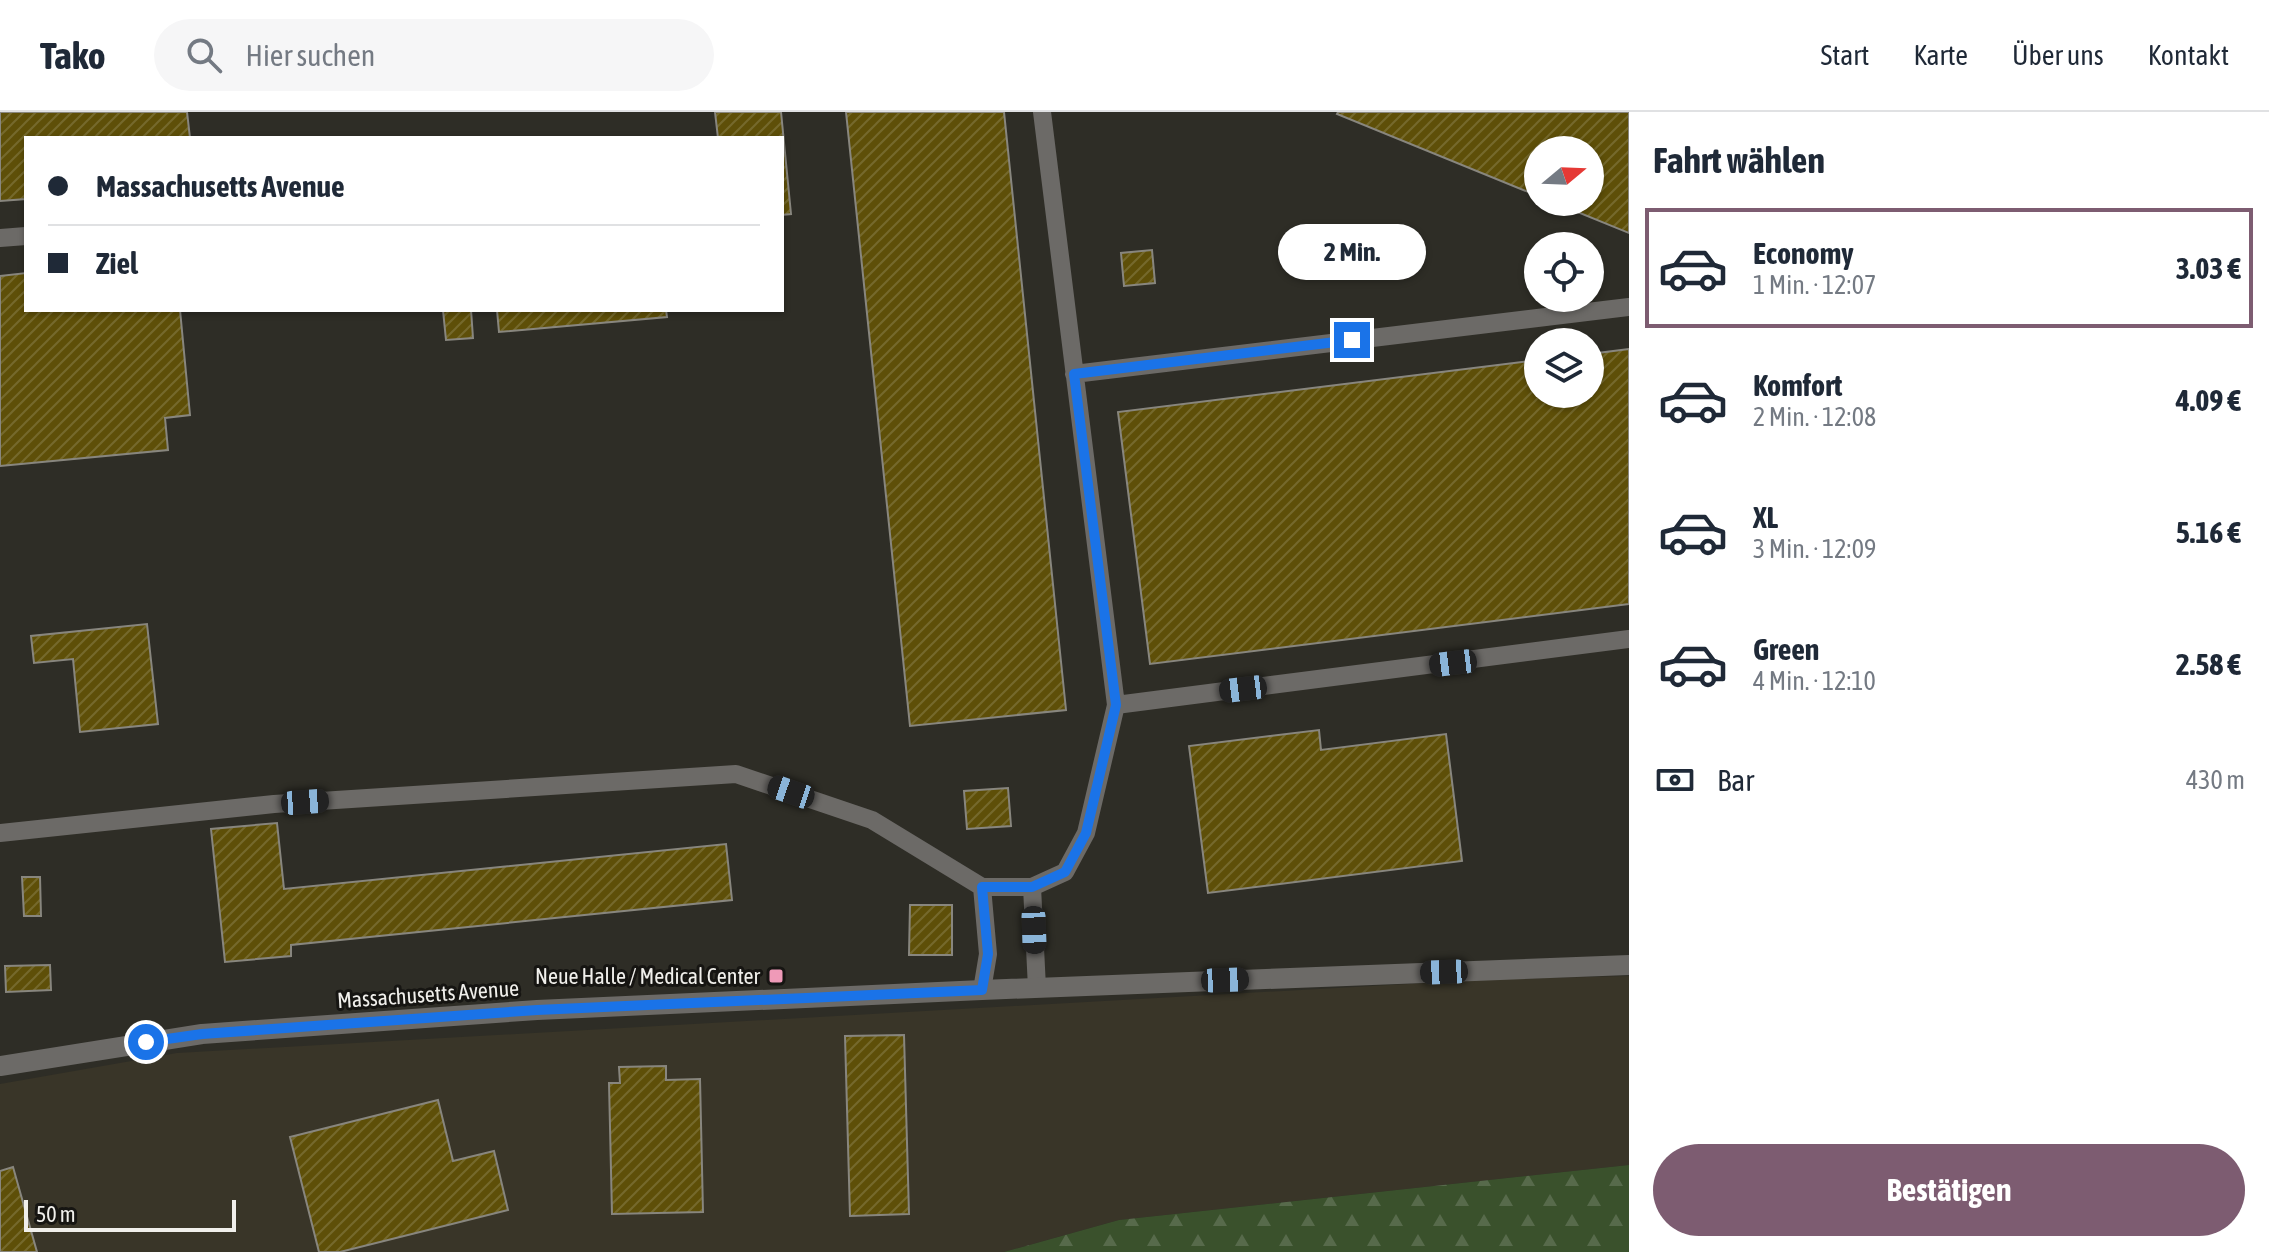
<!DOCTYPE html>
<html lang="de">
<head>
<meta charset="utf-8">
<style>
	body { margin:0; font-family:"Asap Condensed",sans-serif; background:#f6f6f7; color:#1f2937; height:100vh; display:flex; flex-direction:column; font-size:30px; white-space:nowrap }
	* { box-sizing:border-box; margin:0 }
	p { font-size:26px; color:#747a83 }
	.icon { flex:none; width:44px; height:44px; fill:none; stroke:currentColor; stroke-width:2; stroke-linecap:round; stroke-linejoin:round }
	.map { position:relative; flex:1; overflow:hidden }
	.panel { display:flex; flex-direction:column; background:#fff; width:640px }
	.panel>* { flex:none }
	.guide { position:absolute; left:24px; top:24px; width:760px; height:176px; border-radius:0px; box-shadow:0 2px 6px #0004; display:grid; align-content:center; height:176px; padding:0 24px; background:#fff }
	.needle { width:52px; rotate:71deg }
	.controls { position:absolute; left:1524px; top:24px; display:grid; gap:16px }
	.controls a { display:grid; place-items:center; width:80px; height:80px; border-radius:50%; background:#fff; box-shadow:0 2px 6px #0004; font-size:40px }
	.scale { position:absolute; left:24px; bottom:20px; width:212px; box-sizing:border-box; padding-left:8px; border:4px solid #f0efeb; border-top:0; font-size:22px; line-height:28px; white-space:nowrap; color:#f0efeb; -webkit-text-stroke:6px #161512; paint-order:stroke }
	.end { position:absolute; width:36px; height:36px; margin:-18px; border:10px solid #1a73e8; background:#fff; box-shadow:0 0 0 4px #fff }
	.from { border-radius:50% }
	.bubble { position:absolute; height:56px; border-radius:28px; background:#fff; box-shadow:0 2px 6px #0004; font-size:26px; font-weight:700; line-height:56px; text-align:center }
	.car { position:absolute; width:24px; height:48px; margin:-24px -12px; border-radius:10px; box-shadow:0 0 6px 2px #0007; background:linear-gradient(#222 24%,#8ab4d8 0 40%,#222 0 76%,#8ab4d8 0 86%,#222 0) }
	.guide b { display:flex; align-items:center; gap:28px; height:76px; font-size:30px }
	.guide b+b { border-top:2px solid #e0e1e3 }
	.guide i { width:20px; height:20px; background:#1f2937 }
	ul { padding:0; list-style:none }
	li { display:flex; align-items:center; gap:24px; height:120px; margin:0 16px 12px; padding:0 8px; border:4px solid transparent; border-radius:0px }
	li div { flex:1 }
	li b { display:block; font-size:30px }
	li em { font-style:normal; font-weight:700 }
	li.on { border-color:#7d5c71 }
	li>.icon { width:72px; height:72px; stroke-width:1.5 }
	h2 { padding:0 24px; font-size:36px; line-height:96px }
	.pay { display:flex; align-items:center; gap:20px; height:88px; padding:0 24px; font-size:30px }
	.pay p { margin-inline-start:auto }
	.button { display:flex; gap:16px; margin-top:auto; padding:16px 24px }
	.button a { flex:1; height:92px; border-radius:48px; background:#7d5c71; color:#fff; font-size:32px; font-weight:700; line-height:92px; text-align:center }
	header { display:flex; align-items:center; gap:48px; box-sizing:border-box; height:112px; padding:0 40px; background:#fff; border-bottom:2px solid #e0e1e3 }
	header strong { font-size:38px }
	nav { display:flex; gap:44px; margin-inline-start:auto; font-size:28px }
	.search { width:560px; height:72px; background:#f6f6f7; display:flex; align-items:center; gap:20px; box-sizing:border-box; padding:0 28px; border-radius:44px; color:#747a83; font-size:30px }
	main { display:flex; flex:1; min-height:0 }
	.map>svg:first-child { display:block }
	.built { fill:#393528 }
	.forest { fill:url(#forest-firs) }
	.building { fill:url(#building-hatch); stroke:#88867e; stroke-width:2 }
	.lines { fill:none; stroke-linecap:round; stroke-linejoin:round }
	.lane { stroke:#6c6a67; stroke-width:18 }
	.street { stroke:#6c6a67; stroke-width:20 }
	.route { stroke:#1a73e8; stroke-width:10 }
	.poi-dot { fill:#ef9ab8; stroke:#161512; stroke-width:3 }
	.labels { text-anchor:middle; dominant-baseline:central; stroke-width:6; stroke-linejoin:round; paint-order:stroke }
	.poi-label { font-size:22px; fill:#f0efeb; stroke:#161512; text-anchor:end }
	.street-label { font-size:22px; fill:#f0efeb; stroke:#161512 }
</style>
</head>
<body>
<header>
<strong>Tako</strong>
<div class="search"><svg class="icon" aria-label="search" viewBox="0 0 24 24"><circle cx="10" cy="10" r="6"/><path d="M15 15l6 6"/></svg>Hier suchen</div>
<nav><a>Start</a><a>Karte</a><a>Über uns</a><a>Kontakt</a></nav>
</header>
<main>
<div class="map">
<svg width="1629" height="1140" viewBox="0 0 1629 1140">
	<defs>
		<pattern id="forest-firs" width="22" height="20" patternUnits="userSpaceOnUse" patternTransform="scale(2)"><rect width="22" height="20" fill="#3a512c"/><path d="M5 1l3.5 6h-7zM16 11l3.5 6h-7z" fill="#576a4b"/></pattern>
		<pattern id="building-hatch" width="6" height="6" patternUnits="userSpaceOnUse" patternTransform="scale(2)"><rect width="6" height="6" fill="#5e4f08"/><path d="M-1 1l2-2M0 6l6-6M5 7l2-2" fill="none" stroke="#75692c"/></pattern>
	</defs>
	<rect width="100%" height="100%" fill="#2e2d26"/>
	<!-- built -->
	<path class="built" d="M1629,864V1053L1119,1108L1004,1140H0V972L177,941L1497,867Z"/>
	<!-- forest -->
	<path class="forest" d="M1629,1053V1140H1004L1119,1108Z"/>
	<!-- building -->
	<path class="building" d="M0,0H187L190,26H26V87L0,89Z
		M715,0H781L791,102L782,103V26H718Z
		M846,0H1004L1066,598L910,614Z
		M1338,0H1629V121L1553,90H1590V38H1538V84L1337,2Z
		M1152,138L1155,171L1124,174L1121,141Z
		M26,161V198H180L190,303L165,306L168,338L0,354V164Z
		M443,198H471L473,226L446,228Z
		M497,198H666L667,205L499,220Z
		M1629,237V492L1150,552L1118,300L1538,248V282H1590V242Z
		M147,512L158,612L80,620L73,547L34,551L31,524Z
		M1319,618L1321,638L1446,622L1462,749L1208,781L1189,634Z
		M1008,676L1011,714L967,717L964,679Z
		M277,711L284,777L726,732L732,788L291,833V844L225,850L211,717Z
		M22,765H40L41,804H24Z
		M910,793H952V843H909Z
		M50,853L51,878L6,880L5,854Z
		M904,923L909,1102L850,1104L845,924Z
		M666,954V968L700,967L703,1100L612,1102L609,971H620L619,955Z
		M438,988L453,1049L494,1039L508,1098L340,1140H319L290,1025Z
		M13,1055L37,1140H0V1059Z"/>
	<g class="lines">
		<!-- lane -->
		<path class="lane" d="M0,126L26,124
			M1074,262L1629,195
			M1116,593L1629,527
			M0,721L274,692L736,662L872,708L982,775H1032L1065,760L1086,721L1116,593L1042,0
			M982,775L988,842L982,878
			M1032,775L1037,876"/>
		<!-- street -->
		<path class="street" d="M0,954L202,922L537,898L982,878L1629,853"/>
	</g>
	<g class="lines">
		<!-- route -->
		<path class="route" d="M146,930L202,922L537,898L982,878L988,842L982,775H1032L1065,760L1086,721L1116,593L1074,262L1352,228"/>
	</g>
	<!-- markers -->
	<rect class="poi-dot" x="768" y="856" width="16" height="16" rx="4"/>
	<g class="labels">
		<!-- poi labels -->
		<g class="poi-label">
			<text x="760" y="864">Neue Halle / Medical Center</text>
		</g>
		<!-- street labels -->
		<g class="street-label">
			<text transform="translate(428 882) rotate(-4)">Massachusetts Avenue</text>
		</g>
	</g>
</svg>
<div class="controls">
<a><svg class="needle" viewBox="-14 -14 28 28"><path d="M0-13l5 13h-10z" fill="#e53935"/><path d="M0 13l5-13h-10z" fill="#747a83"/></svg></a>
<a><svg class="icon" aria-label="locate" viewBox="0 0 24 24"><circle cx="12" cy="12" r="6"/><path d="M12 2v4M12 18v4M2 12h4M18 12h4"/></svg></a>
<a><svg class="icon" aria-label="layers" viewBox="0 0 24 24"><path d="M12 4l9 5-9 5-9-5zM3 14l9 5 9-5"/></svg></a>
</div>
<div class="scale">50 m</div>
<i class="end from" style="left:146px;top:930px"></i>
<i class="end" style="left:1352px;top:228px"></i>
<div class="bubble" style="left:1278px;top:112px;width:148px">2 Min.</div>
<i class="car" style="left:1453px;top:551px;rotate:263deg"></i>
<i class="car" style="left:1243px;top:577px;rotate:263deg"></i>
<i class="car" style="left:791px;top:680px;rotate:289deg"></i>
<i class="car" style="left:305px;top:690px;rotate:86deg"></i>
<i class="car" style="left:1034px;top:818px;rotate:178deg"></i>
<i class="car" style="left:1444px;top:860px;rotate:268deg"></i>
<i class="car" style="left:1225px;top:868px;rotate:88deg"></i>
<div class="guide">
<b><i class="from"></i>Massachusetts Avenue</b>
<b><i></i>Ziel</b>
</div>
</div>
<section class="panel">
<h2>Fahrt wählen</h2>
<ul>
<li class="on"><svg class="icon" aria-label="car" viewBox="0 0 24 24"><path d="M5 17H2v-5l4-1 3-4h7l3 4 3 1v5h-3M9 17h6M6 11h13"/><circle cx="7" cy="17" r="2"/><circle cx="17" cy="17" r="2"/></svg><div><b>Economy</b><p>1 Min. · 12:07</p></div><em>3.03 €</em></li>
<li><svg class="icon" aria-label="car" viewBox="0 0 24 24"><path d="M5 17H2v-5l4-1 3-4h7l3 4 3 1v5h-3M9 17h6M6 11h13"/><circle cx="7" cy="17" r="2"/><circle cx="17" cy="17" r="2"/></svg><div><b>Komfort</b><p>2 Min. · 12:08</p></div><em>4.09 €</em></li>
<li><svg class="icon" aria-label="car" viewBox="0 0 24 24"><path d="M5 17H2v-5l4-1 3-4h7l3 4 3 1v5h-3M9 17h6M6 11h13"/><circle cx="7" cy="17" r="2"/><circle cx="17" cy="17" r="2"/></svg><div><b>XL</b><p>3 Min. · 12:09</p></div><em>5.16 €</em></li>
<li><svg class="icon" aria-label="car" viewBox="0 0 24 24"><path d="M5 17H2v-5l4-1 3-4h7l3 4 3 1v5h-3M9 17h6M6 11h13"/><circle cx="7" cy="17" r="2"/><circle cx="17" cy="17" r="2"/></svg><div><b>Green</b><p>4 Min. · 12:10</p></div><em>2.58 €</em></li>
</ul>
<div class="pay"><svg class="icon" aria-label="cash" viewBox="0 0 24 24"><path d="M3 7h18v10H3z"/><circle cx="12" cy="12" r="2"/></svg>Bar<p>430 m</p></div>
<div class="button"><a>Bestätigen</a></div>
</section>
</main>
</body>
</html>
